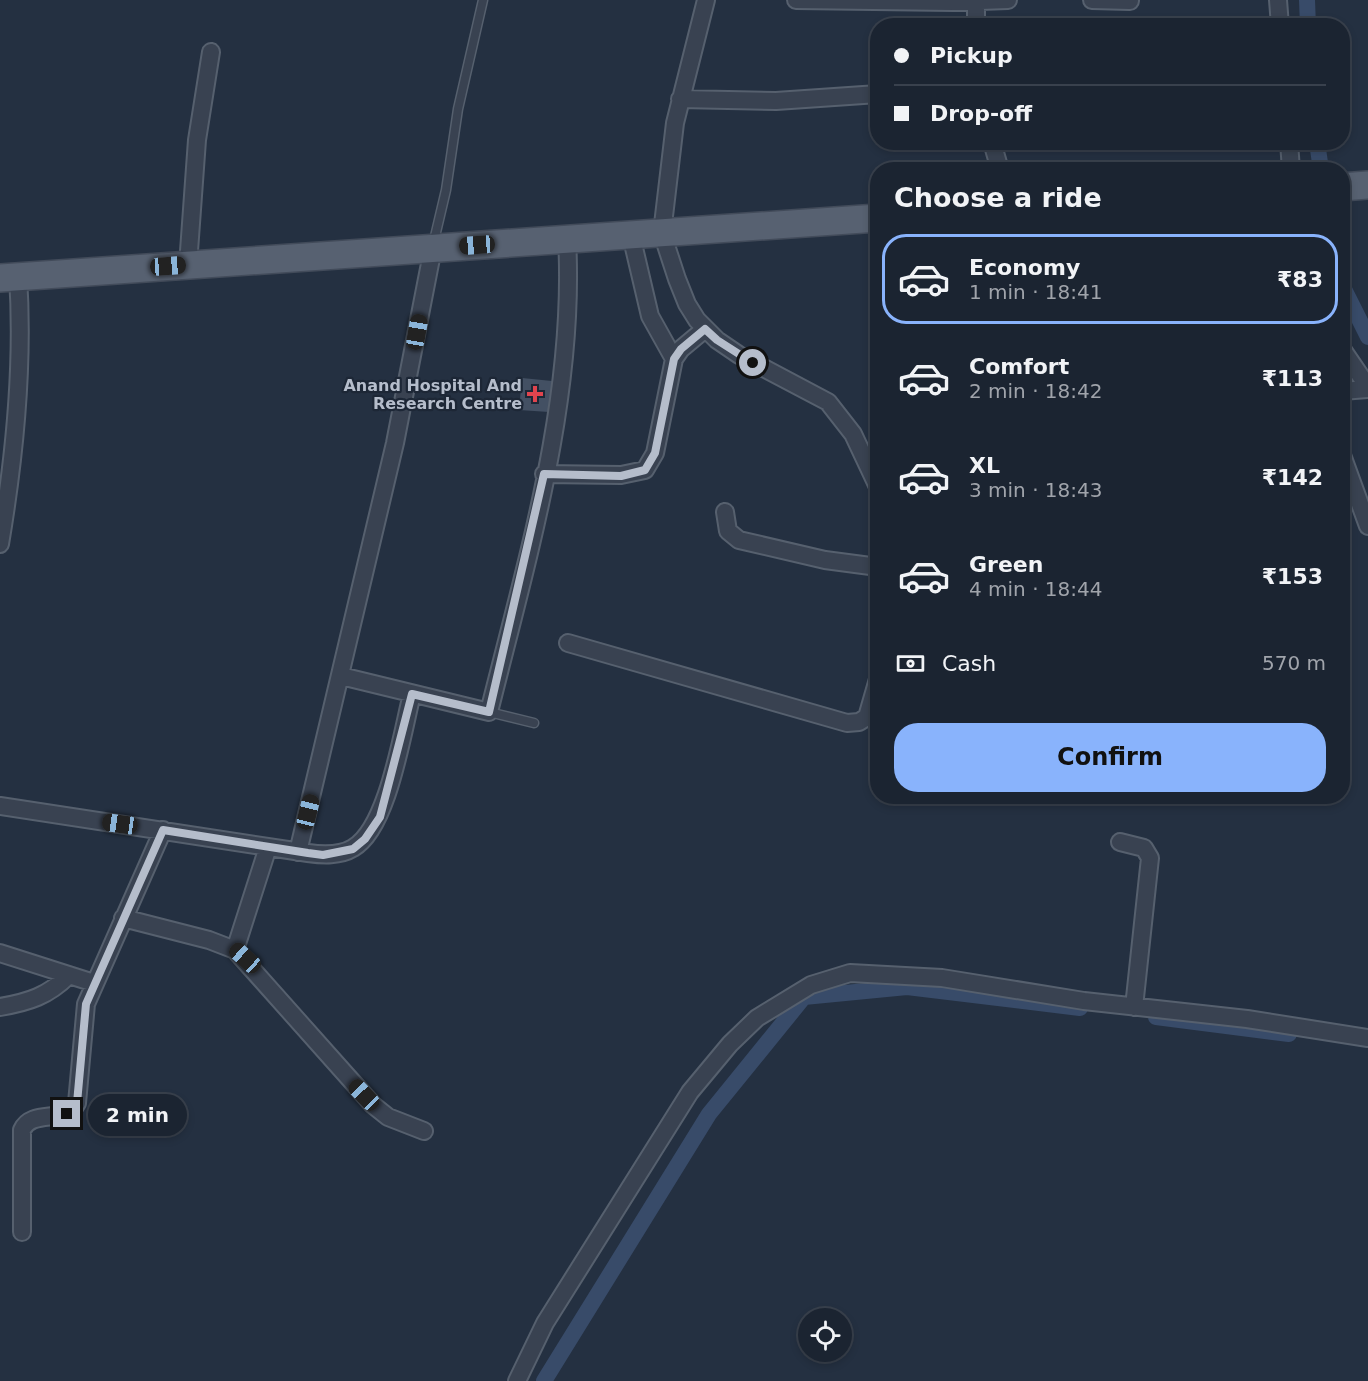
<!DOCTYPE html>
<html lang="en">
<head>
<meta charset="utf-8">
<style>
	body { margin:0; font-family:"DejaVu Sans",sans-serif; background:#242c39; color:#f1f3f6; height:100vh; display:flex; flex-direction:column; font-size:22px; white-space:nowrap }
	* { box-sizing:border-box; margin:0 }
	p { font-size:20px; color:#a0a4ab }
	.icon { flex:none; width:33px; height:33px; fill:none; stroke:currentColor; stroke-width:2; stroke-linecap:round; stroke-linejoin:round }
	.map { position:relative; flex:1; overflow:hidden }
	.sheet { position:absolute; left:870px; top:162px; width:480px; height:642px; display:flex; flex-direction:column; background:#1b2431; border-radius:24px; box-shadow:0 3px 9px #0003,0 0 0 2px #39414d }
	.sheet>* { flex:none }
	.top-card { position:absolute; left:870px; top:18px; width:480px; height:132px; border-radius:24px; box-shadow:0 3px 9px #0003,0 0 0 2px #39414d; display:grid; align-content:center; height:132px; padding:0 24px; background:#1b2431 }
	.controls { position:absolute; left:798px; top:1308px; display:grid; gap:12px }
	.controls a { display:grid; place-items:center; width:54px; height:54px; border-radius:50%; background:#1b2431; box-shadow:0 3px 9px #0003,0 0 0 2px #39414d; font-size:30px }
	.end { position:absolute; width:27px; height:27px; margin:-14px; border:8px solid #b5bdcb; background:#111; box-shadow:0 0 0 3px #111 }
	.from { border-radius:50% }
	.bubble { position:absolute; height:42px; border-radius:21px; background:#1b2431; box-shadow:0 3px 9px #0003,0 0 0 2px #39414d; font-size:20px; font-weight:800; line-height:42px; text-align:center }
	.car { position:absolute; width:18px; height:36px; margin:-18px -9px; border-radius:8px; box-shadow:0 0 4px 2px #0007; background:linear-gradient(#222 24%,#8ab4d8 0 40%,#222 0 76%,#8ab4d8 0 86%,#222 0) }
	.top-card b { display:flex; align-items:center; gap:21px; height:57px; font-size:22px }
	.top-card b+b { border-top:2px solid #39414d }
	.top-card i { width:15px; height:15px; background:#f1f3f6 }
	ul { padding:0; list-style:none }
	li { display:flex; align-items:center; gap:18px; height:90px; margin:0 12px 9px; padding:0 12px; border:3px solid transparent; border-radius:24px }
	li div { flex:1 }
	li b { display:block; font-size:22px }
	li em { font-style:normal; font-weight:800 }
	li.on { border-color:#89b3fc }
	li>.icon { width:54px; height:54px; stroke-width:1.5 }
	h2 { padding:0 24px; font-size:27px; line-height:72px }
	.pay { display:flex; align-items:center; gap:15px; height:66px; padding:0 24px; font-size:22px }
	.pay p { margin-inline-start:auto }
	.primary-button { display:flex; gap:12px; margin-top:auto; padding:12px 24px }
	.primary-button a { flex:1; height:69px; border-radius:24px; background:#89b3fc; color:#111; font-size:24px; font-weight:800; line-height:69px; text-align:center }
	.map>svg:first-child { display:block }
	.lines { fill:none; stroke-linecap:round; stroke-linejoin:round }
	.canal { stroke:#384b69; stroke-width:16 }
	.building { fill:#435063 }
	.lane-casing { stroke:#56606e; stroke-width:11 }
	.street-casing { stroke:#56606e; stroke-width:20 }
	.primary-casing { stroke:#424b5a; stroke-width:30 }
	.lane { stroke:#394251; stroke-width:8 }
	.street { stroke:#394251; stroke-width:16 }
	.primary { stroke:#576171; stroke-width:27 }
	.route { stroke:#b5bdcb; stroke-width:8 }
	.health-dot { fill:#e0444e; stroke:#1d2736; stroke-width:2 }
	.labels { text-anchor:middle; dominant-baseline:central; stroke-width:4.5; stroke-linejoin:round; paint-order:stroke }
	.poi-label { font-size:16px; font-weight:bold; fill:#b5bdcb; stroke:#1d2736; text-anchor:end }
</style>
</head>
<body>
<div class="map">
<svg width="1368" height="1381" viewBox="0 0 1368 1381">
	<rect width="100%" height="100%" fill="#243041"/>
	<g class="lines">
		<!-- canal -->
		<path class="canal" d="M1307,0L1308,26
			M1317,142L1321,170
			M1342,285L1368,337
			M1156,1017L1289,1034
			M544,1381L709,1114L804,997L907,987L1080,1008"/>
	</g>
	<!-- building -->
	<path class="building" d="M522,378L552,381L549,412L519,410Z"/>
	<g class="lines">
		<!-- lane casing -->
		<g class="lane-casing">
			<path id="lane" d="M433,245L446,190L458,109L483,0
				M489,712L534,723"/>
		</g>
		<!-- street casing -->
		<g class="street-casing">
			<path id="street" d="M706,0L675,123L662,233L677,279L687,304L697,320L717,340L739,355L828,402L853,434L878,487
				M796,0L952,2L1008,0
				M1092,0L1130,1
				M1278,0L1280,26
				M976,26V0
				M680,99L776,101L878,94
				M992,142L1000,170
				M1289,142L1291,170
				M631,235L650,316L674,359
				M188,265L197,140L211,52
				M1342,349L1368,387
				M1342,391L1368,389
				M1342,455L1368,526
				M544,474L621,475L645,470L655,453L674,359L681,349L705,329
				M725,512L728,531L739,540L825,560L878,567
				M0,544C15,455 24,366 18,276
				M568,643L847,723L859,722L867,717L878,679
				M341,676L489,712C527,559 576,397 567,239
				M0,806L308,853C323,855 340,856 353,848C388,828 402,733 412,694
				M1120,842L1144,848L1150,858L1134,1007
				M298,852L395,443L433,248
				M123,918L209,940L235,950L373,1105L388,1117L424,1131
				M235,950L268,847
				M0,953L94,983
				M0,1007C29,1002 48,996 69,975
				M22,1232V1130C32,1108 66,1125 77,1103L86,1004L163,830
				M517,1381L545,1323L690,1092L730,1044L757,1018L811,985L850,973L942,978L1084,1001L1247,1019L1368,1038"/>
		</g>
		<!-- primary casing -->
		<g class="primary-casing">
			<path id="primary" d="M1342,187L1368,185
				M0,278L878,218"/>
		</g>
		<!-- lane -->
		<use href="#lane" class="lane"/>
		<!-- street -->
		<use href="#street" class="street"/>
		<!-- primary -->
		<use href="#primary" class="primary"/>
	</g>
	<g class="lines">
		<!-- route -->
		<path class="route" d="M67,1114L74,1109L77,1103L86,1004L163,830L308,853L323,855L353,849L365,839L380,817L412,694L489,712L544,474L621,476L645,470L655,453L674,359L681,349L705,329L717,340L753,363"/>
	</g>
	<!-- markers -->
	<path class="health-dot" d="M532 385h6v6h6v6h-6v6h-6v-6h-6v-6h6z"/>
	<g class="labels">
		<!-- poi labels -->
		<g class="poi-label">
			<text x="522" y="385">Anand Hospital And<tspan x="522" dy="18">Research Centre</tspan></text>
		</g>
	</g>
</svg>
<div class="controls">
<a><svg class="icon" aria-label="locate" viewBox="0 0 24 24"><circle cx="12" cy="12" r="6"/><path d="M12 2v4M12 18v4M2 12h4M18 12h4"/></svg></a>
</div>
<i class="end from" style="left:753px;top:363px"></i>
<i class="end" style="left:67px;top:1114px"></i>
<div class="bubble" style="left:88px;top:1094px;width:99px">2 min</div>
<i class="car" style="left:477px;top:245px;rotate:266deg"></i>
<i class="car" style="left:168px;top:266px;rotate:86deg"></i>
<i class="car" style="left:417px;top:332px;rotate:10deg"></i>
<i class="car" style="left:308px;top:812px;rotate:14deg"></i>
<i class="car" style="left:120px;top:824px;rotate:278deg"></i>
<i class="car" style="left:245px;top:958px;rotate:312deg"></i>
<i class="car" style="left:364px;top:1095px;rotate:316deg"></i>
<div class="top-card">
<b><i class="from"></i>Pickup</b>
<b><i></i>Drop-off</b>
</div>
<section class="sheet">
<h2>Choose a ride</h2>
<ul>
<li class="on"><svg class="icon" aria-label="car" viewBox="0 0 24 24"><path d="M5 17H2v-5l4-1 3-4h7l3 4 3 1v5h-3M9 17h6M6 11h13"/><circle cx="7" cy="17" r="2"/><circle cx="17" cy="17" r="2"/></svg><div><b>Economy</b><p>1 min · 18:41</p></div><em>₹83</em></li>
<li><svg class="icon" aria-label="car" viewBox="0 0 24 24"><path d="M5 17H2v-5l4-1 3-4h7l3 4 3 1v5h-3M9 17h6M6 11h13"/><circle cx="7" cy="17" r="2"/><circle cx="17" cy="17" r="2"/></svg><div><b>Comfort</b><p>2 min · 18:42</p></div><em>₹113</em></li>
<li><svg class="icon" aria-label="car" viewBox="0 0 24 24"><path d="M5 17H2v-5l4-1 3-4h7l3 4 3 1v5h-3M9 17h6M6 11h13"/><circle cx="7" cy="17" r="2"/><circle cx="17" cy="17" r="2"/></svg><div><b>XL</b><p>3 min · 18:43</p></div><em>₹142</em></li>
<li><svg class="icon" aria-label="car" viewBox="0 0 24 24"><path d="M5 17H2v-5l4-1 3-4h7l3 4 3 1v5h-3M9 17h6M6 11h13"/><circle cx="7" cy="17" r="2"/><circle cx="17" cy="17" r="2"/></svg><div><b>Green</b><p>4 min · 18:44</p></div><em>₹153</em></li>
</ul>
<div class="pay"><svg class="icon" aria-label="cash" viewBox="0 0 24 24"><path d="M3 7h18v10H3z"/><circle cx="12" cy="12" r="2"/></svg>Cash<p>570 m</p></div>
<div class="primary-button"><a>Confirm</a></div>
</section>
</div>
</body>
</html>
